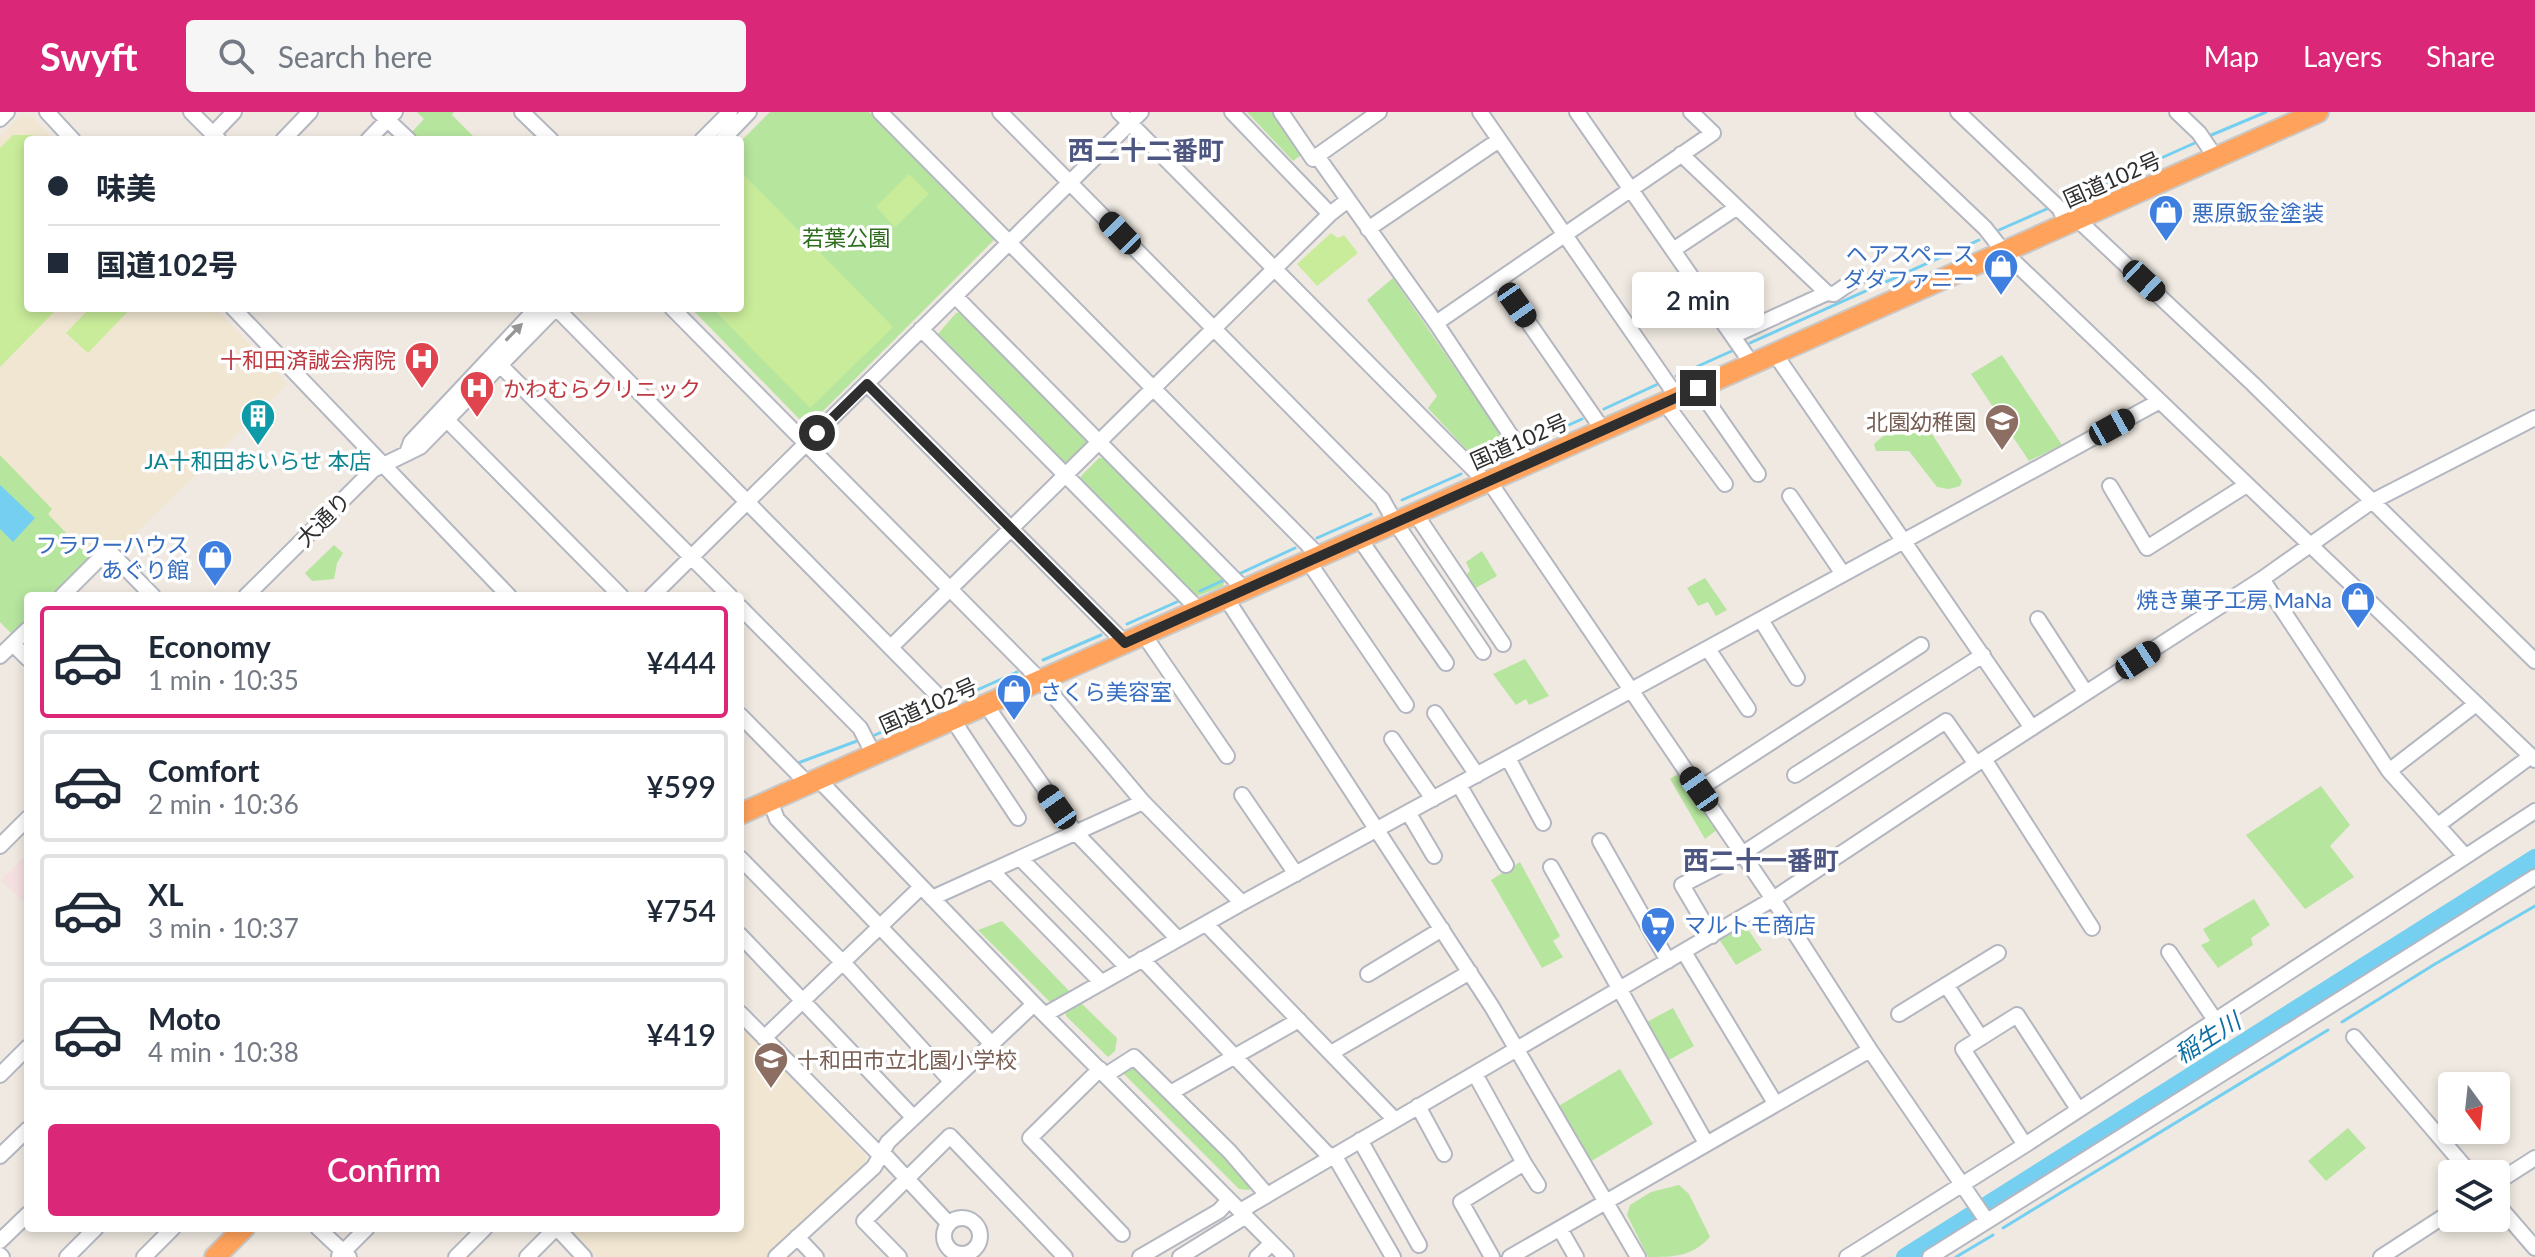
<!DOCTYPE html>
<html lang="en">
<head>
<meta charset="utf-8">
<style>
	body { margin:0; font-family:Lato,"Noto Sans JP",sans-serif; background:#f6f6f7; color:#1f2937; height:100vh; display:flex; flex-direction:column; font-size:30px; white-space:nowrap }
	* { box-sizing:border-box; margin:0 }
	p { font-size:26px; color:#747a83 }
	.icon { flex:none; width:44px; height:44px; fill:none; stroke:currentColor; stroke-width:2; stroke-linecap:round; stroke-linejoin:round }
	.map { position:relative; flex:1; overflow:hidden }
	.sheet { position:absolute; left:24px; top:480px; width:720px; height:640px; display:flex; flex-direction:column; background:#fff; border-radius:8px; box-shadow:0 4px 12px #0003 }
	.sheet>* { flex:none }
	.hud { position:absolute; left:24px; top:24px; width:720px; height:176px; border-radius:8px; box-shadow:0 4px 12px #0003; display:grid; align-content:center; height:176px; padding:0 24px; background:#fff }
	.needle { width:52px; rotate:165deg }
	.tools { position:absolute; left:2438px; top:960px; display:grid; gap:16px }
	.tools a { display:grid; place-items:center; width:72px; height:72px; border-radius:8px; background:#fff; box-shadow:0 4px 12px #0003; font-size:40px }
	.end { position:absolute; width:36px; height:36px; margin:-18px; border:10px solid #2e2e2e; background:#fff; box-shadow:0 0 0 4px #fff }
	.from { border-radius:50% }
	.bubble { position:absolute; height:56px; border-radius:8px; background:#fff; box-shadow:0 4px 12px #0003; font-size:26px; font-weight:600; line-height:56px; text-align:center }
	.car { position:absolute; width:24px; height:48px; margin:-24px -12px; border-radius:10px; box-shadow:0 0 6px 2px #0007; background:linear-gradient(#222 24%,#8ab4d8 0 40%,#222 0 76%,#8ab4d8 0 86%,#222 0) }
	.hud b { display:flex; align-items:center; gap:28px; height:76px; font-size:30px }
	.hud b+b { border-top:2px solid #e0e1e3 }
	.hud i { width:20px; height:20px; background:#1f2937 }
	ul { padding:14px 0 0; list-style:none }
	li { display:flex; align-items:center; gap:24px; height:112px; margin:0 16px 12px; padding:0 8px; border:4px solid #e0e1e3; border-radius:8px }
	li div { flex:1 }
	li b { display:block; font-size:30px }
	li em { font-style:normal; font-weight:600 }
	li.current { border-color:#db2777 }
	li>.icon { width:72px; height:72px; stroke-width:1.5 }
	.action { display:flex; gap:16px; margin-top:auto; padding:16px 24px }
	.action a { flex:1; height:92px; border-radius:8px; background:#db2777; color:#fff; font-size:32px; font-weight:600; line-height:92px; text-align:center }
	header { display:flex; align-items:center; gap:48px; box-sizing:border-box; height:112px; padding:0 40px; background:#db2777; color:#fff }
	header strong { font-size:38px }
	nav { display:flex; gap:44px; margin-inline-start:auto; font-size:28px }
	.search { width:560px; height:72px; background:#f6f6f7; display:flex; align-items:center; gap:20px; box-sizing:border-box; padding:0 28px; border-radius:8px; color:#747a83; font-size:30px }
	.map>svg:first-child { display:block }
	.education { fill:#f0e6d1 }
	.medical { fill:#f5dfe0 }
	.green { fill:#b6e59e }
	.pitch { fill:#c9ec9a }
	.water { fill:#75cff0 }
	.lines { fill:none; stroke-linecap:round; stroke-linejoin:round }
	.stream { stroke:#75cff0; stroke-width:3 }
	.river { stroke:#75cff0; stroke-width:18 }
	.minor-casing { stroke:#b4b7c1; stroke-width:18 }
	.highway-casing { stroke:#c9c9c9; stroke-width:24 }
	.minor { stroke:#fff; stroke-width:14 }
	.highway { stroke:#ffa35c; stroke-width:20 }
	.oneway { fill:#969696 }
	.route { stroke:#2e2e2e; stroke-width:10 }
	.labels { text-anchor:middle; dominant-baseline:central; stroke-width:7; stroke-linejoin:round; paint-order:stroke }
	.street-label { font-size:22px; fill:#2e2e2e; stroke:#fff }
	.shop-label { font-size:22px; fill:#366cbe; stroke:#fff; text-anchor:start }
	.park-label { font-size:22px; fill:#2c6e1b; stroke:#fff }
	.health-label { font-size:22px; fill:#be3a42; stroke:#fff; text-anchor:end }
	.education-label { font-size:22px; fill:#785e54; stroke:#fff; text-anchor:end }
	.culture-label { font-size:22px; fill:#0d838f; stroke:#fff }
	.water-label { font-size:24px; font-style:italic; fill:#0d6fa3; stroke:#fff }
	.quarter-label { font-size:26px; font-weight:bold; fill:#4d5680; stroke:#fff }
</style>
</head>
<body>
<header>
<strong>Swyft</strong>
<div class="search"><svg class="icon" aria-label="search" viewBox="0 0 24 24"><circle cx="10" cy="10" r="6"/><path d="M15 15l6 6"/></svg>Search here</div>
<nav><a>Map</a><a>Layers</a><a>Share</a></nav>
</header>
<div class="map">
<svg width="2535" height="1145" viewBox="0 0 2535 1145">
	<rect width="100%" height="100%" fill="#efe9e1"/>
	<!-- education -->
	<path class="education" d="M21,3L32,5L54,28H28V196H215L288,272L119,438L109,429L90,446L48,402L51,397L0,343V25Z
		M740,913L865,1043L866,1054L768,1145H597L569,1116H740Z"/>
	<!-- medical -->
	<path class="medical" d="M28,741V794L1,768Z"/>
	<!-- green -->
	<path class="green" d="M417,0H454L452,3L477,28H416L410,22L424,7Z
		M770,0H869L995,127L807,315L691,196H740V30Z
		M1247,0H1275L1304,41L1293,49Z
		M1393,166L1508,333L1474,346L1428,296L1437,284L1367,188Z
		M963,200L1086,326L1087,331L1068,350L1063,351L939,227L938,222L956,201Z
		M2002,243L2062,333L2029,349L1971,262Z
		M1912,299L1920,303L1962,369L1960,374L1949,377L1937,375L1909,339H1876L1874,332Z
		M0,343L52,397L48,402L90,446L53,484H28V509L14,524L0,510Z
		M1099,346H1105L1225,468L1223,474L1195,485L1081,369V364Z
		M334,433L343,441L337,451L334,467L312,469L305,461Z
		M1482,439L1497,464L1472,478L1464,465L1470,459L1466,450Z
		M1705,466L1727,498L1716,504L1708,490L1698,494L1687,476Z
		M1525,547L1549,584L1529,593L1526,587L1516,593L1493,562Z
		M1680,661L1718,717L1705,727L1670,667Z
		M2321,674L2350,713L2330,734L2354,765L2305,797L2246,723Z
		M1520,750L1560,824L1553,829L1563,845L1542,856L1491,768Z
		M2254,787L2270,813L2251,826L2253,833L2218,856L2201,833L2210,829L2203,817Z
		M1002,809L1070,880L1062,887L1051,891L978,818Z
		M1745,813L1762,838L1736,853L1719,827Z
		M1081,891L1117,926L1115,939L1108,945L1066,904V900Z
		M1673,896L1694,934L1667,949L1645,911Z
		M1135,952L1254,1074L1249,1078L1239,1077L1121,959Z
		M1620,957L1653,1012L1590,1050L1557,995Z
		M2348,1016L2366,1036L2326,1069L2308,1049Z
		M1679,1073L1689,1082L1710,1125C1692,1145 1673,1145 1648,1145L1627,1103L1630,1093L1651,1080Z"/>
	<!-- pitch -->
	<path class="pitch" d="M13,23H32L37,28H28V196H58L0,255V36Z
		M909,62L929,82L895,115L876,95Z
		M744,63L893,215L810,296L712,196H740V68Z
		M1331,121L1338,126L1344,123L1358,141L1317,174L1297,152Z
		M90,196H131L88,241L66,221Z"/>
	<!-- water -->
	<path class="water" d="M0,373L35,406L13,430L0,417Z"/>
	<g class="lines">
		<!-- stream -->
		<path class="stream" d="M2209,24L2266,0
			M2074,85L2197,30
			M1999,118L2049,96
			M1750,231L1979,128
			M1676,264L1734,238
			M1604,297L1658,272
			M1529,331L1582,307
			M1481,353L1513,338
			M1402,388L1461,362
			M1317,426L1371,402
			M1241,461L1295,436
			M1200,479L1222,469
			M1127,512L1179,489
			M1043,548L1101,523
			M955,588L1017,560
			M875,623L935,596
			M798,651L857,629
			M2342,910L2435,852L2535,794
			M2003,1116L2328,918
			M1956,1145L1993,1123"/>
		<!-- river -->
		<path class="river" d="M1905,1145L2535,746"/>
		<!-- minor casing -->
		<g class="minor-casing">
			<path id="minor" d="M47,0L73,28
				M191,0L219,28
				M379,0L409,28
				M522,0L551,28
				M880,0L1319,444
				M1000,0L1382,387L1395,410L1483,540
				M1119,0L1486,370
				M1232,0L1330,102
				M1281,0L1313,47
				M1379,0L1317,44L1436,211L1529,351
				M1480,0L1677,285
				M1577,0L1752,252
				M1863,0L1985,116L2004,140L2535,648
				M1958,0L2059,96L2068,113
				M2177,0L2199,21L2216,46
				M0,7L7,0
				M213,22L234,0
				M283,28L310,0
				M368,28L395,0
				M702,28L730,0
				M722,28L749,0
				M1681,42L1827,181
				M2078,108L2253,272L2535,549
				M1368,117L1499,28
				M1673,138L1736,96
				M1499,168L1603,318
				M955,184L1245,478
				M233,196L509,484
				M556,196L959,605
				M672,196L1041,569L1143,690L1242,791
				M1436,211L1713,21L1691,0
				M921,217L1199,498
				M1733,224L1827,181L1834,182L1860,164
				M1775,242L2032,616
				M500,253L730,484
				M867,272L1125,531
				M1698,276L1758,362
				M1665,291L1725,372
				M447,308L621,484
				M407,341L411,330L537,196
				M1489,369L1773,787L1870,938L1987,1109
				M2110,374L2147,436L2245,374
				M1790,384L1843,462
				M1415,401L1503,532
				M1359,426L1446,551
				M1308,449L1406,593
				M2262,467L2389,659L2465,744
				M62,484L108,438L153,484
				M246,484L373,358L420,335L556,196
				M652,484L1141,0
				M1226,486L1492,895L1638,1145
				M740,495L860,616L874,643
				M2038,507L2086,581
				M1761,508L1797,566
				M1144,523L1227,644
				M13,532L28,547
				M891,535L1330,102L1348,88
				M1708,537L1748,597
				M0,544L28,517
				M986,593L1075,720L1178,827
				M1435,601L1477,663
				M740,603L808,672
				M953,608L1018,706
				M1392,627L1433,687
				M1508,646L1543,711
				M1984,647L2092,816
				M2389,659L2476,592
				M1795,663L1983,543
				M818,667L1034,892L1286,1145
				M1459,673L1506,753
				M1699,677L1921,533
				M1242,683L1296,762
				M770,689L777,707L991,931
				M1408,700L1434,744
				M2438,713L2531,644
				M1600,729L1668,849
				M0,734L28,706
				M740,746L851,859L951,969
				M1020,746L1127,855
				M1551,755L1706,1031
				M992,759L1101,870
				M932,786L1143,690
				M1206,812L1395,1008
				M740,823L913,1005
				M1712,824L1682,773L1742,742L1946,609L1976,652
				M1684,840L1775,991
				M2169,840L2215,908
				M1142,847L1331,1046
				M1368,862L1442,817
				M1947,874L1981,926
				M740,901L881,1044
				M1046,902L1242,791L2158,290
				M1899,902L1998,841
				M2354,925L2471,1062
				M764,926L920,776
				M1331,941L1470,860
				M1100,957L1030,1026L1122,1122
				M1475,962L1524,1051L1461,1090L1492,1145
				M0,963L28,935
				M1106,963L1134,945L1230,1040L1267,1083
				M1172,980L1299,908
				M1418,994L1444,1042
				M1360,1028L1419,1133
				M2025,1033L1963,937L2017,903L2078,997
				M883,1041L949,1112
				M1334,1043L1393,1145
				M0,1044L28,1017
				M1524,1051L1538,1073
				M2496,1071L2535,1046
				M2496,1091L2535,1136
				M1240,1099L1773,787L1976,652L2262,467L2371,390L2535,306
				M944 1124a18 18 0 1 1 36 0a18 18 0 1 1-36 0Z
				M318,1116L349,1145
				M557,1116L584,1145
				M1560,1117L1576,1145
				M797,1125L816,1145
				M0,1129L28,1102
				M0,1143L2,1145
				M339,1144L367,1116
				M67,1145L96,1116
				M144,1145L173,1116
				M456,1145L485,1116
				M527,1145L556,1116
				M776,1145L874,1055L888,1030L1034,892
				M899,1145L864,1109L950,1024L1065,1145
				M1140,1145L1219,1099L1229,1088
				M1180,1145L1246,1104
				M1257,1145L1272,1131
				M1510,1145L1870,938
				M1847,1145L2025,1033L2535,699
				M1930,1145L2535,765
				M2381,1145L2452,1099"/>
		</g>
		<!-- highway casing -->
		<g class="highway-casing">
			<path id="highway" d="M740,702L2318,0
				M215,1145L244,1116"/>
		</g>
		<!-- minor -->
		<use href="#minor" class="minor"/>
		<!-- highway -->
		<use href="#highway" class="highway"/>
	</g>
	<!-- one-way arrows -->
	<defs><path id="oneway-solid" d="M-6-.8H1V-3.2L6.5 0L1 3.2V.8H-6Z" transform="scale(2)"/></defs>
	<use class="oneway" href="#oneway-solid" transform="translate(514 220) rotate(-46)"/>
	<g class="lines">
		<!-- route -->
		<path class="route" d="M817,321L867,272L1125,531L1698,276"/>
	</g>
	<!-- icons -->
	<defs>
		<g id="shop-pin" transform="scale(1.8)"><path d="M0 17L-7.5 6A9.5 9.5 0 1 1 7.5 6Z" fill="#3f7fe0" stroke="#fff"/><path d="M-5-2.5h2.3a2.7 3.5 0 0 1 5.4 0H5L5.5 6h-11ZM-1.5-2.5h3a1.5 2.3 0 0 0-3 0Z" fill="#fff"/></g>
		<g id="hospital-pin" transform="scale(1.8)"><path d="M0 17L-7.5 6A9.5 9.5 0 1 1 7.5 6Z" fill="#e0444e" stroke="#fff"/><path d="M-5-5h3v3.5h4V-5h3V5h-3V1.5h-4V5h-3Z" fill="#fff"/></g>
		<g id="building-pin" transform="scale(1.8)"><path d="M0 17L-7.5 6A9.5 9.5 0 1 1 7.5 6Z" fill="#0f9aa8" stroke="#fff"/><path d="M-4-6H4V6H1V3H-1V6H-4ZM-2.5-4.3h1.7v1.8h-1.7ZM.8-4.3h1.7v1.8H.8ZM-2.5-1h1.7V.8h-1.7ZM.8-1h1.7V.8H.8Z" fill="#fff"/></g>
		<g id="school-pin" transform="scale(1.8)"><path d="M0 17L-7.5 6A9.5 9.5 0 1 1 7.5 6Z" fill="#8d6e63" stroke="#fff"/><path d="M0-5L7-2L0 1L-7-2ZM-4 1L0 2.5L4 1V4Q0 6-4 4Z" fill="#fff"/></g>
		<g id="supermarket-pin" transform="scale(1.8)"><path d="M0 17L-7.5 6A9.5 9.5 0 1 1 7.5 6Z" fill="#3f7fe0" stroke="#fff"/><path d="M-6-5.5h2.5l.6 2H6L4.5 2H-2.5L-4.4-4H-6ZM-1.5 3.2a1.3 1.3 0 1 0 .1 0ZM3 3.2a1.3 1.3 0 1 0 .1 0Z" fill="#fff"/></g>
	</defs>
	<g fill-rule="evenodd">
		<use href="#shop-pin" x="2166" y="100"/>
		<use href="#shop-pin" x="2001" y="154"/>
		<use href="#hospital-pin" x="422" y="247"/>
		<use href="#hospital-pin" x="477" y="276"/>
		<use href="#building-pin" x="258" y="304"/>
		<use href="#school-pin" x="2002" y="309"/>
		<use href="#shop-pin" x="215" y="445"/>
		<use href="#shop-pin" x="2358" y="487"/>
		<use href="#shop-pin" x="1014" y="579"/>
		<use href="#supermarket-pin" x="1658" y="812"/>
		<use href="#school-pin" x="771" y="947"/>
	</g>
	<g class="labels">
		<!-- street labels -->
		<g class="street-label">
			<text transform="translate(2112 67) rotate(-24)">国道102号</text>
			<text transform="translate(1519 329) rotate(-24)">国道102号</text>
			<text transform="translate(323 407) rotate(-45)">大通り</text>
			<text transform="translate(928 593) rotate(-24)">国道102号</text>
		</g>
		<!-- shop labels -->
		<g class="shop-label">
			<text x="2192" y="100">悪原鈑金塗装</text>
			<text x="1975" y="141" text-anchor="end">ヘアスペース<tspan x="1975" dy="25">ダダファニー</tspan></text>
			<text x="189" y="432" text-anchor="end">フラワーハウス<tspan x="189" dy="25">あぐり館</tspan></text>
			<text x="2332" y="487" text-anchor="end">焼き菓子工房 MaNa</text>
			<text x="1040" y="579">さくら美容室</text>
			<text x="1684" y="812">マルトモ商店</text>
		</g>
		<!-- park labels -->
		<g class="park-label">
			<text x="846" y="125">若葉公園</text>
		</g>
		<!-- health labels -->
		<g class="health-label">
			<text x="396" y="247">十和田済誠会病院</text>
			<text x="503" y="276" text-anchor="start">かわむらクリニック</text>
		</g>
		<!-- education labels -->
		<g class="education-label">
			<text x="1976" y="309">北園幼稚園</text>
			<text x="797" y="947" text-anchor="start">十和田市立北園小学校</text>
		</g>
		<!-- culture labels -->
		<g class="culture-label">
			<text x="258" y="348">JA十和田おいらせ 本店</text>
		</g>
		<!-- water labels -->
		<g class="water-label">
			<text transform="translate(2207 925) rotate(-32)">稲生川</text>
		</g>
		<!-- quarter labels -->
		<g class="quarter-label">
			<text x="1146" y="38">西二十二番町</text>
			<text x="1761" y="748">西二十一番町</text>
		</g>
	</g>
</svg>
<div class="tools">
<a><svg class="needle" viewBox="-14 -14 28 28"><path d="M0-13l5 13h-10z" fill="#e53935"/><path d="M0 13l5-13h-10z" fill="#747a83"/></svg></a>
<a><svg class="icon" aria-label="layers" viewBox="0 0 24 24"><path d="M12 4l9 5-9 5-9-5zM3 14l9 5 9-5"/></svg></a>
</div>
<i class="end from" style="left:817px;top:321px"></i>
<i class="end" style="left:1698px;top:276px"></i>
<div class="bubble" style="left:1632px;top:160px;width:132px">2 min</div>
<i class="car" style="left:1120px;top:121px;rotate:316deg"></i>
<i class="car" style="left:2144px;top:169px;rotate:133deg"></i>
<i class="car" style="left:1517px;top:193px;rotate:145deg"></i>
<i class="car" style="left:2112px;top:315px;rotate:61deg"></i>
<i class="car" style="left:2138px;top:548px;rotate:57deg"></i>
<i class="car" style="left:1699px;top:677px;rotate:325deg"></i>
<i class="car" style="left:1057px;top:695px;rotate:325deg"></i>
<div class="hud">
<b><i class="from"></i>味美</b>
<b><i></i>国道102号</b>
</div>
<section class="sheet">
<ul>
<li class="current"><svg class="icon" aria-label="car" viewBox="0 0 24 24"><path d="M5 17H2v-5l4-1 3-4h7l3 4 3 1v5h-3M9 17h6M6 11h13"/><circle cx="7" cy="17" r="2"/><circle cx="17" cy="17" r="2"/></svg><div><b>Economy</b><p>1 min · 10:35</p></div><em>¥444</em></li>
<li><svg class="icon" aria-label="car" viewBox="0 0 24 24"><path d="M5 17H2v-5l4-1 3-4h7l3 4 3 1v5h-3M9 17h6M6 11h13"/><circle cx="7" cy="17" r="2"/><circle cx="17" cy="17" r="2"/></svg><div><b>Comfort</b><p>2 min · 10:36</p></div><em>¥599</em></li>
<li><svg class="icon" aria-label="car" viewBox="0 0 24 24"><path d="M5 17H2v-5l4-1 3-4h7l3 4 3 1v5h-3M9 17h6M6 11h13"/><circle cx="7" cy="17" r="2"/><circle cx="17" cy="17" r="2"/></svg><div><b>XL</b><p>3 min · 10:37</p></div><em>¥754</em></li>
<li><svg class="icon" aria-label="car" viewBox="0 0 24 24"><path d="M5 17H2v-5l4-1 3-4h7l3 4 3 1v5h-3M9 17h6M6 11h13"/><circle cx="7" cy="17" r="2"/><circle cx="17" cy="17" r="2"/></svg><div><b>Moto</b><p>4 min · 10:38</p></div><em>¥419</em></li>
</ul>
<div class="action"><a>Confirm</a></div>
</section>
</div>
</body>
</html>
